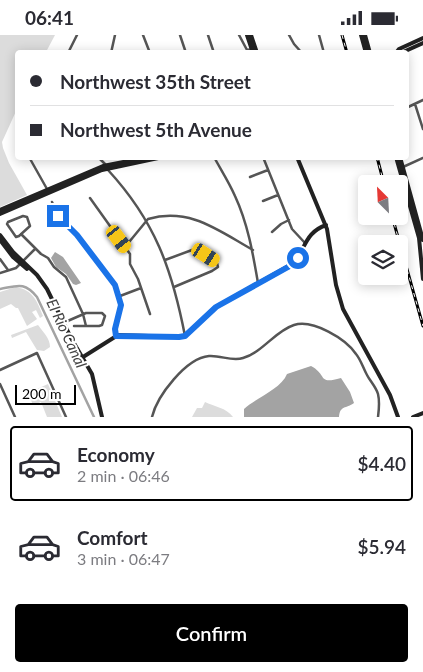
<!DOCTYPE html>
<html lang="en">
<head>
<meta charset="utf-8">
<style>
	body { margin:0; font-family:Lato,sans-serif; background:#f7f7f7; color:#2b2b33; height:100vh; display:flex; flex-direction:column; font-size:19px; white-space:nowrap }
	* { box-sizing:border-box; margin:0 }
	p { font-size:16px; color:#7c7c81 }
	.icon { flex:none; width:28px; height:28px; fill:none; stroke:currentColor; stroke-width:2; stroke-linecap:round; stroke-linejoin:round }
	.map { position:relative; height:382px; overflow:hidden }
	.side { display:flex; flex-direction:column; background:#fff; flex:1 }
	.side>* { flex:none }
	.guide { position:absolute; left:15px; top:15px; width:394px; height:110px; border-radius:5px; box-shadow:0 2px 12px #0003; display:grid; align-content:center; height:110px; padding:0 15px; background:#fff }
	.needle { width:32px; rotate:336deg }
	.buttons { position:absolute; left:358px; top:140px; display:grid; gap:10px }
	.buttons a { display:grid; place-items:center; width:50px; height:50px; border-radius:5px; background:#fff; box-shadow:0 2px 12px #0003; font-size:25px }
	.scale { position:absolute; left:15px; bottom:12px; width:61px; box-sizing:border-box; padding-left:5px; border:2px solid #000; border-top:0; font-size:14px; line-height:18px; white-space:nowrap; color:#000; -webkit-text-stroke:4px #fff; paint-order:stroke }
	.end { position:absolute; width:22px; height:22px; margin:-11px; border:6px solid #1a73e8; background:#fff; box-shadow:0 0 0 2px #fff }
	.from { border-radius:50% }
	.car { position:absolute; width:15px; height:30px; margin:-15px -8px; border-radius:6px; box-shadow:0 0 4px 1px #0007; background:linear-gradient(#f5c518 24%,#345 0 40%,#f5c518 0 76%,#345 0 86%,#f5c518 0) }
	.guide b { display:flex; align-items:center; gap:18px; height:48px; font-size:19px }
	.guide b+b { border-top:1px solid #e1e1e2 }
	.guide i { width:12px; height:12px; background:#2b2b33 }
	ul { padding:9px 0 0; list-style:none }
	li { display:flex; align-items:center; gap:15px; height:75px; margin:0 10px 8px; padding:0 5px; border:2px solid transparent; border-radius:5px }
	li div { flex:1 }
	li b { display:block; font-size:19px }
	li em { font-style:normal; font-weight:600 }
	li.selected { border-color:#000 }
	li>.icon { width:45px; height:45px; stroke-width:1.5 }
	.cta { display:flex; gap:10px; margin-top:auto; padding:10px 15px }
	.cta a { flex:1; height:58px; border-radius:5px; background:#000; color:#fff; font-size:20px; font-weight:600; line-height:58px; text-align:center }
	.status { display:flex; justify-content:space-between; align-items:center; height:35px; padding:0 25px; background:#fff; direction:ltr }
	.status svg { height:14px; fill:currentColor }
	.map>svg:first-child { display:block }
	.green { fill:#dcdcdc }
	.water { fill:#a3a3a3 }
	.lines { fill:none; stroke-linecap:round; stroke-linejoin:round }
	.canal { stroke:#a3a3a3; stroke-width:2.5 }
	.street { stroke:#555; stroke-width:2.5 }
	.secondary { stroke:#222; stroke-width:4 }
	.rail-casing { stroke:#000; stroke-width:3 }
	.rail { stroke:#fff; stroke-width:1; stroke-dasharray:4; stroke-linecap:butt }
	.route { stroke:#1a73e8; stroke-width:6 }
	.labels { text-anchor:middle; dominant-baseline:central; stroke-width:4; stroke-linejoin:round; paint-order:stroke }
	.water-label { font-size:15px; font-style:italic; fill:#444; stroke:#fff }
</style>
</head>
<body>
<div class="status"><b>06:41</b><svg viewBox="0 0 49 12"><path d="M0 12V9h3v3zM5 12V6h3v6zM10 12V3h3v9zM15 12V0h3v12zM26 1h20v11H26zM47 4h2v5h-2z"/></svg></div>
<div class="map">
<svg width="423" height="382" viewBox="0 0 423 382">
	<rect width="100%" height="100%" fill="#fff"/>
	<!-- green -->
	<path class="green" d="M0,0H55L46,17L18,18L17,74L2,107L3,113L9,128L27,160L0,172Z
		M16,252C33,255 37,266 43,281L40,283L36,275L32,277L37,284L27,291L18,273H16L11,269L0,274V257Z
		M38,290C43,297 50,303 50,312L44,316L37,315L26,297L12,303L11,300Z
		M48,349L62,382H63H47L41,367L33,370L28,358Z
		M205,367C213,371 227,373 233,382H192L197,373H202Z"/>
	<!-- water -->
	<path class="water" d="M55,217L63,222L81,248L76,250L73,249L66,239L56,232L51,223Z
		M311,331C328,340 317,350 341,343L350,357L354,368C346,374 340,370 339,382H244V374C256,363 281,354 287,339Z"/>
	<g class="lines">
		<!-- canal -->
		<path class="canal" d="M0,254C17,251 24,246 37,262L94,382"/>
		<!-- street -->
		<path class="street" d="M143,0L150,18
			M180,0L186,18
			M208,0L214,18
			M239,0L247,15L253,14
			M289,0L294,9L302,18
			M319,0L324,18
			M68,18L77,0
			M111,18L115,0
			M415,69L423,94
			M406,73L423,65
			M29,122L47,154
			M98,122L106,130
			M214,122C221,135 229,147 235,161C248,189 253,219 258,248
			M263,122L292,194L305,208
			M403,132L423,123
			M108,135C155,186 172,234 185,301
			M250,142L268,135
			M90,163L130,219V229L138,244L150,279
			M263,166L278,160
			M52,167L60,184L77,200L115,250L121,269L115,293L116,301
			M23,181L27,182L30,191L19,201L16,202L7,189L8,187Z
			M272,197L281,189L289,185
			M21,199L41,219L48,223L54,232L66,242L83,279L86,291
			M125,212L148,184C190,172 219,196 253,215
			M0,224L8,235
			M165,225L192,215L206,220L217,228L218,232L212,236L174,252
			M0,238L16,233L35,214
			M120,261L141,253
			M63,288L86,278H102L105,281L102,290L99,291H74
			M0,335L37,318L66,382
			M0,349L15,382
			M152,382C157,361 186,323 209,321C221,320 232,327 243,323C263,317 275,296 294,290C313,284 346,304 356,319C361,325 363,333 367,340C370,346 376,352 378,359C380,367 379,374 378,382"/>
		<!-- secondary -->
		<path class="secondary" d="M247,0L253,18
			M251,0L257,18
			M361,0L366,18
			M365,0L370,18
			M396,18L399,14L423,3
			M401,18L423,8
			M297,122L327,194L336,250L343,274L390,360L398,382
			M396,122L419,203L423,244
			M400,122L423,205
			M0,175L103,131L149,122
			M0,179L102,135L163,122
			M0,200L13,217L37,240L47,254L71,303L92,339L102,382
			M0,205L13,222L27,234
			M83,322L118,300L179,302L185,301L216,272L292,229C306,215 304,198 326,190
			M413,382L423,378"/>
		<!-- rail casing -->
		<g class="rail-casing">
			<path id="rail" d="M342,0L347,18
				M377,122L384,149
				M392,181L423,291"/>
		</g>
		<!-- rail -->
		<use href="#rail" class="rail"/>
	</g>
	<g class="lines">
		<!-- route -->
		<path class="route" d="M58,181L77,200L115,250L121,270L115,294L116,301L179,302L185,301L216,272L288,232L298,223"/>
	</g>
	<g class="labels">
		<!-- water labels -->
		<g class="water-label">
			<text transform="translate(67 298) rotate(65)">El Rio Canal</text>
		</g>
	</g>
</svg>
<div class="buttons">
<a><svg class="needle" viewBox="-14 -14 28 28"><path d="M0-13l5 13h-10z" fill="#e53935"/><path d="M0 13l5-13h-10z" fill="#7c7c81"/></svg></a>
<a><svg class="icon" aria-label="layers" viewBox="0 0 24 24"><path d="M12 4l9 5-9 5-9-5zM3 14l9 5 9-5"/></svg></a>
</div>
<div class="scale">200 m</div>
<i class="end from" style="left:298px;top:223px"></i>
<i class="end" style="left:58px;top:181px"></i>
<i class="car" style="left:119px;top:204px;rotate:143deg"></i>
<i class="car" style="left:206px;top:220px;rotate:122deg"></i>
<div class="guide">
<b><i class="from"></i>Northwest 35th Street</b>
<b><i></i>Northwest 5th Avenue</b>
</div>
</div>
<section class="side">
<ul>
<li class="selected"><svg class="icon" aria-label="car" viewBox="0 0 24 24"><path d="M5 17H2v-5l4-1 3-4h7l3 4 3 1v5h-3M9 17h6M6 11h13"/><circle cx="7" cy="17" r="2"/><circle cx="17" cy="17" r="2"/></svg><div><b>Economy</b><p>2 min · 06:46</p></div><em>$4.40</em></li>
<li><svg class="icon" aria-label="car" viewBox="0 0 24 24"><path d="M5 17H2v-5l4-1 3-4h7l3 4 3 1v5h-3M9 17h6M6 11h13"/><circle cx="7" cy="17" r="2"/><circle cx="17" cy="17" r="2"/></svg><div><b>Comfort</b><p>3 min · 06:47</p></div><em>$5.94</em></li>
</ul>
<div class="cta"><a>Confirm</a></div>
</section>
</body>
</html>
